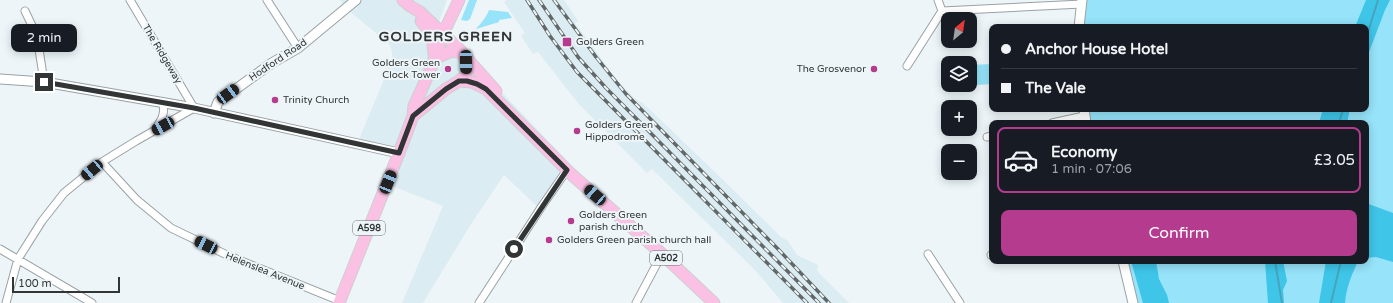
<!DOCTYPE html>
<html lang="en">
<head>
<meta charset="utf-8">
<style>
	body { margin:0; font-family:"Varela Round",sans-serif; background:#242831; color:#f1f3f6; height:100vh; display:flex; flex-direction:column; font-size:15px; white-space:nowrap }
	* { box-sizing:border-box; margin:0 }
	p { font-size:13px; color:#9ea1a6 }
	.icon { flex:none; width:22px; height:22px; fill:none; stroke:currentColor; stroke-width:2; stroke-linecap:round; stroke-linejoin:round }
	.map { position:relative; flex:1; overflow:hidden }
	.sheet { position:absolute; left:989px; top:120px; width:380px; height:144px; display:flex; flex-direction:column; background:#171b24; border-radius:8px; box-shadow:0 2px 10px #0003 }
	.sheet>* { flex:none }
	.banner { position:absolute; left:989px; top:24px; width:380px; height:88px; border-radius:8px; box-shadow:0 2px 10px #0003; display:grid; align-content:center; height:88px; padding:0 12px; background:#171b24 }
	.needle { width:26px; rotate:29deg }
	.buttons { position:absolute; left:941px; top:12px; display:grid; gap:8px }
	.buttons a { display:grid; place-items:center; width:36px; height:36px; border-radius:8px; background:#171b24; box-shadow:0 2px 10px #0003; font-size:20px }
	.scale { position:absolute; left:12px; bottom:10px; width:108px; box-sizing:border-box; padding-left:4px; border:2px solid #323536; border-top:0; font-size:11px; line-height:14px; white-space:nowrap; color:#323536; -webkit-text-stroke:3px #edf5f8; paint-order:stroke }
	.end { position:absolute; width:18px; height:18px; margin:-9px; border:5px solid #323536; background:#fff; box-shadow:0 0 0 2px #fff }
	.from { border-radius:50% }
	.bubble { position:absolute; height:28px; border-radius:8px; background:#171b24; box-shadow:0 2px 10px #0003; font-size:13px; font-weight:600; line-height:28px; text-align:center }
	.car { position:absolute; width:12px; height:24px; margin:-12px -6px; border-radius:5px; box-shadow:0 0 3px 1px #0007; background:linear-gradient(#222 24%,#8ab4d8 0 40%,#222 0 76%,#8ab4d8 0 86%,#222 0) }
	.banner b { display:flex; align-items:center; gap:14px; height:38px; font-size:15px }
	.banner b+b { border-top:1px solid #363941 }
	.banner i { width:10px; height:10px; background:#f1f3f6 }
	ul { padding:7px 0 0; list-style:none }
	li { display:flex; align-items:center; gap:12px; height:66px; margin:0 8px 6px; padding:0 4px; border:2px solid transparent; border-radius:8px }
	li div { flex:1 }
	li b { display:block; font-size:15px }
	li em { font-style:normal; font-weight:600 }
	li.on { border-color:#b53b8e }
	li>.icon { width:36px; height:36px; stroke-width:1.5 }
	.button { display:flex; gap:8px; margin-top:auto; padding:8px 12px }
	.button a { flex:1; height:46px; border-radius:8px; background:#b53b8e; color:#fff; font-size:16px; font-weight:600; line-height:46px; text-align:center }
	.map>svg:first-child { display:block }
	.built { fill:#dbecf2 }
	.green { fill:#96e3fa }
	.forest { fill:#3ec5e8 }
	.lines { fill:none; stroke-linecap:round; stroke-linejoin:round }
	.stream { stroke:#47a4bc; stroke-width:2 }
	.minor-casing { stroke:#9aa2a5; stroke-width:9 }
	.tertiary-casing { stroke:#9aa2a5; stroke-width:11 }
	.primary-casing { stroke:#cecfcf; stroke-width:13 }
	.minor { stroke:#fff; stroke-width:7 }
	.tertiary { stroke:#fff; stroke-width:9 }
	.primary { stroke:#fac1e5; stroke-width:11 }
	.rail-casing { stroke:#626768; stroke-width:3.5 }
	.rail { stroke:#edf5f8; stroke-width:2; stroke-dasharray:6; stroke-linecap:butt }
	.route { stroke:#323536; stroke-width:5 }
	.poi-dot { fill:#b53b8e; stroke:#edf5f8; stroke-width:1.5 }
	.labels { text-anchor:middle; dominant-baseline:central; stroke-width:4; stroke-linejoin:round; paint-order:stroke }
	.shield { fill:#edf5f8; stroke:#6a6f70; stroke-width:1 }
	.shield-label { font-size:9px; font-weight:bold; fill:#323536 }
	.poi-label { font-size:10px; fill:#323536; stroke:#edf5f8; text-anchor:start }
	.street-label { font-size:10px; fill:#323536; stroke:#edf5f8 }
	.district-label { font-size:14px; font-weight:bold; letter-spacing:1px; fill:#323536; stroke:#edf5f8 }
</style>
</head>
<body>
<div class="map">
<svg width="1393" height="303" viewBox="0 0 1393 303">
	<rect width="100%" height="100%" fill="#edf5f8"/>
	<!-- built -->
	<path class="built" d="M340,0H447L439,22L477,66L571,165L540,209L504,175L471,224L423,303H402L443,206L387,184L399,153L357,144L392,60V52L390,45L347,9Z
		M507,0H564L578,21L575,23L609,69V72L618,82L620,83L634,98L643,103L714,171L781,237L788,241L797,255L818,265L817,269L819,273L849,303H783L755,270L652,169L647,173L628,154L578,103L538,52L533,54L521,36L525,33L504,2Z"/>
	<!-- green -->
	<path class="green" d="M469,0H477L470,19L467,21L461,20Z
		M1083,0H1393V303H1133L1123,261H1366V123H1086L1083,109H1366V27H1080Z
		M489,10L508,12L512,18L499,20V22L476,29C481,23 486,18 489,10Z
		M992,64V84L961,86L970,85V65Z"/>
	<!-- forest -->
	<path class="forest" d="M1366,0H1390L1385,10L1366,60V27H1355Z
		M1323,109H1350L1347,123H1319Z
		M1366,203L1393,213V262L1376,257L1366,258Z
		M1131,261H1156L1159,279L1167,295L1169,303H1143Z
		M1265,261H1283L1287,281L1283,290L1284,303H1268Z
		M1326,261H1358C1352,274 1346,288 1345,303H1319Z"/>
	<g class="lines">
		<!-- stream -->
		<path class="stream" d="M1366,38L1378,0
			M1339,123L1343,109
			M1275,261L1282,303
			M1331,303L1341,261"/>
		<!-- minor casing -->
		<g class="minor-casing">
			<path id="minor" d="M267,0L298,48
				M938,0L942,11L1082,4
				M25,11L37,36L44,82
				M907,66L942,11
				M1052,123L1084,116
				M156,128C162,119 165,114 163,103
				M987,137L992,136
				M102,162L137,200L171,228L229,256L340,301
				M0,249L92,303
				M928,254L960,303
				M991,255H992
				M6,303L18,259L42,221L64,193L102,162L136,141L194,108L130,0
				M479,303L542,206L567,170
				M636,303L662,254"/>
		</g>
		<!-- tertiary casing -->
		<g class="tertiary-casing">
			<path id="tertiary" d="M1079,27L1082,0
				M0,79L44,82L194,108L399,153
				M1084,109L1086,123
				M214,113L218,102L272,63L298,48L356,0
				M1123,261L1133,303"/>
		</g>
		<!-- primary casing -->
		<g class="primary-casing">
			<path id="primary" d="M403,0L410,6L420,12L461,51L466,62L467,69L465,76L459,81L446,89L413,116
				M421,21L432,35L434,54
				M465,56L496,91
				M434,59L449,52L461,51
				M459,81L472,82L486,89L571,174L662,254L714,303
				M339,303L399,153L413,116L414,106L429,73L443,34L459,0"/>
		</g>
		<!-- minor -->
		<use href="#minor" class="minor"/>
		<!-- tertiary -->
		<use href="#tertiary" class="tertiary"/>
		<!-- primary -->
		<use href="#primary" class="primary"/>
		<!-- rail casing -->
		<g class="rail-casing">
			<path id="rail" d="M527,0L550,36L577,72L807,303
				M539,0L578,57L606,88L819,303
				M554,0L596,57L626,94L778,249L829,303"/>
		</g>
		<!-- rail -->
		<use href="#rail" class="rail"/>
	</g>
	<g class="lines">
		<!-- route -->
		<path class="route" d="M44,82L194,108L399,153L413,116L446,89L459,81H467L477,84L486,89L567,170L514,249"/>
	</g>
	<!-- markers -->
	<g class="poi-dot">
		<rect x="562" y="37" width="10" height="10" rx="2"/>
		<circle cx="448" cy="69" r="4"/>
		<circle cx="874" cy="69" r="4"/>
		<circle cx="275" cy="100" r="4"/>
		<circle cx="577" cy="131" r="4"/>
		<circle cx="571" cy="221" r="4"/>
		<circle cx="549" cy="240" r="4"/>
	</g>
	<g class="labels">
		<!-- shield labels -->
		<g class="shield">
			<rect x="353" y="221" width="32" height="14" rx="3"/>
			<rect x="650" y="251" width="32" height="14" rx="3"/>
		</g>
		<g class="shield-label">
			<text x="369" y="228">A598</text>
			<text x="666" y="258">A502</text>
		</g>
		<!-- poi labels -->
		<g class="poi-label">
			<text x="576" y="42">Golders Green</text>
			<text x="440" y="63" text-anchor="end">Golders Green<tspan x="440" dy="12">Clock Tower</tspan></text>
			<text x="866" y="69" text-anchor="end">The Grosvenor</text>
			<text x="283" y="100">Trinity Church</text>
			<text x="585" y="125">Golders Green<tspan x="585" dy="12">Hippodrome</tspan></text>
			<text x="579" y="215">Golders Green<tspan x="579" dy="12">parish church</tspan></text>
			<text x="557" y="240">Golders Green parish church hall</text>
		</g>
		<!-- street labels -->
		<g class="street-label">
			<text transform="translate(162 54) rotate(59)">The Ridgeway</text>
			<text transform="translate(278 60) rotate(-34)">Hodford Road</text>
			<text transform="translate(265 271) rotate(22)">Helenslea Avenue</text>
		</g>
		<!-- district labels -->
		<g class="district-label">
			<text x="446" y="36">GOLDERS GREEN</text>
		</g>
	</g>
</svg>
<div class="buttons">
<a><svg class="needle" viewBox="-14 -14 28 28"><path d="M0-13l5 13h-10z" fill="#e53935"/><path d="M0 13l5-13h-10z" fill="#9ea1a6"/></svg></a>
<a><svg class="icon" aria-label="layers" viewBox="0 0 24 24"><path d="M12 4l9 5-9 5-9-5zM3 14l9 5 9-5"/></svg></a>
<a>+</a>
<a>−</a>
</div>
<div class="scale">100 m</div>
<i class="end from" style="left:514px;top:249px"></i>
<i class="end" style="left:44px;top:82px"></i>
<div class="bubble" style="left:11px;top:24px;width:66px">2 min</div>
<i class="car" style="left:466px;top:62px;rotate:179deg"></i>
<i class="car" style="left:228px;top:94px;rotate:54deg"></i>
<i class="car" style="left:163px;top:126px;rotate:241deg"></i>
<i class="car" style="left:92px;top:170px;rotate:230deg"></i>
<i class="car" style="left:388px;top:182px;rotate:22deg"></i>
<i class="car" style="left:595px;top:195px;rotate:311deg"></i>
<i class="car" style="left:206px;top:245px;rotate:296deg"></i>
<div class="banner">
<b><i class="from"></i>Anchor House Hotel</b>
<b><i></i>The Vale</b>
</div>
<section class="sheet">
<ul>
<li class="on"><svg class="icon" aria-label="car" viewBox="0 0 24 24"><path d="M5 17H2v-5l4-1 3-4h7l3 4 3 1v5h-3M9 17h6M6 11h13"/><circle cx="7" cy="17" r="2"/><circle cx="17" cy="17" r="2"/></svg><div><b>Economy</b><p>1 min · 07:06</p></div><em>£3.05</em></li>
</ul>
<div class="button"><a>Confirm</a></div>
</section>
</div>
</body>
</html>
